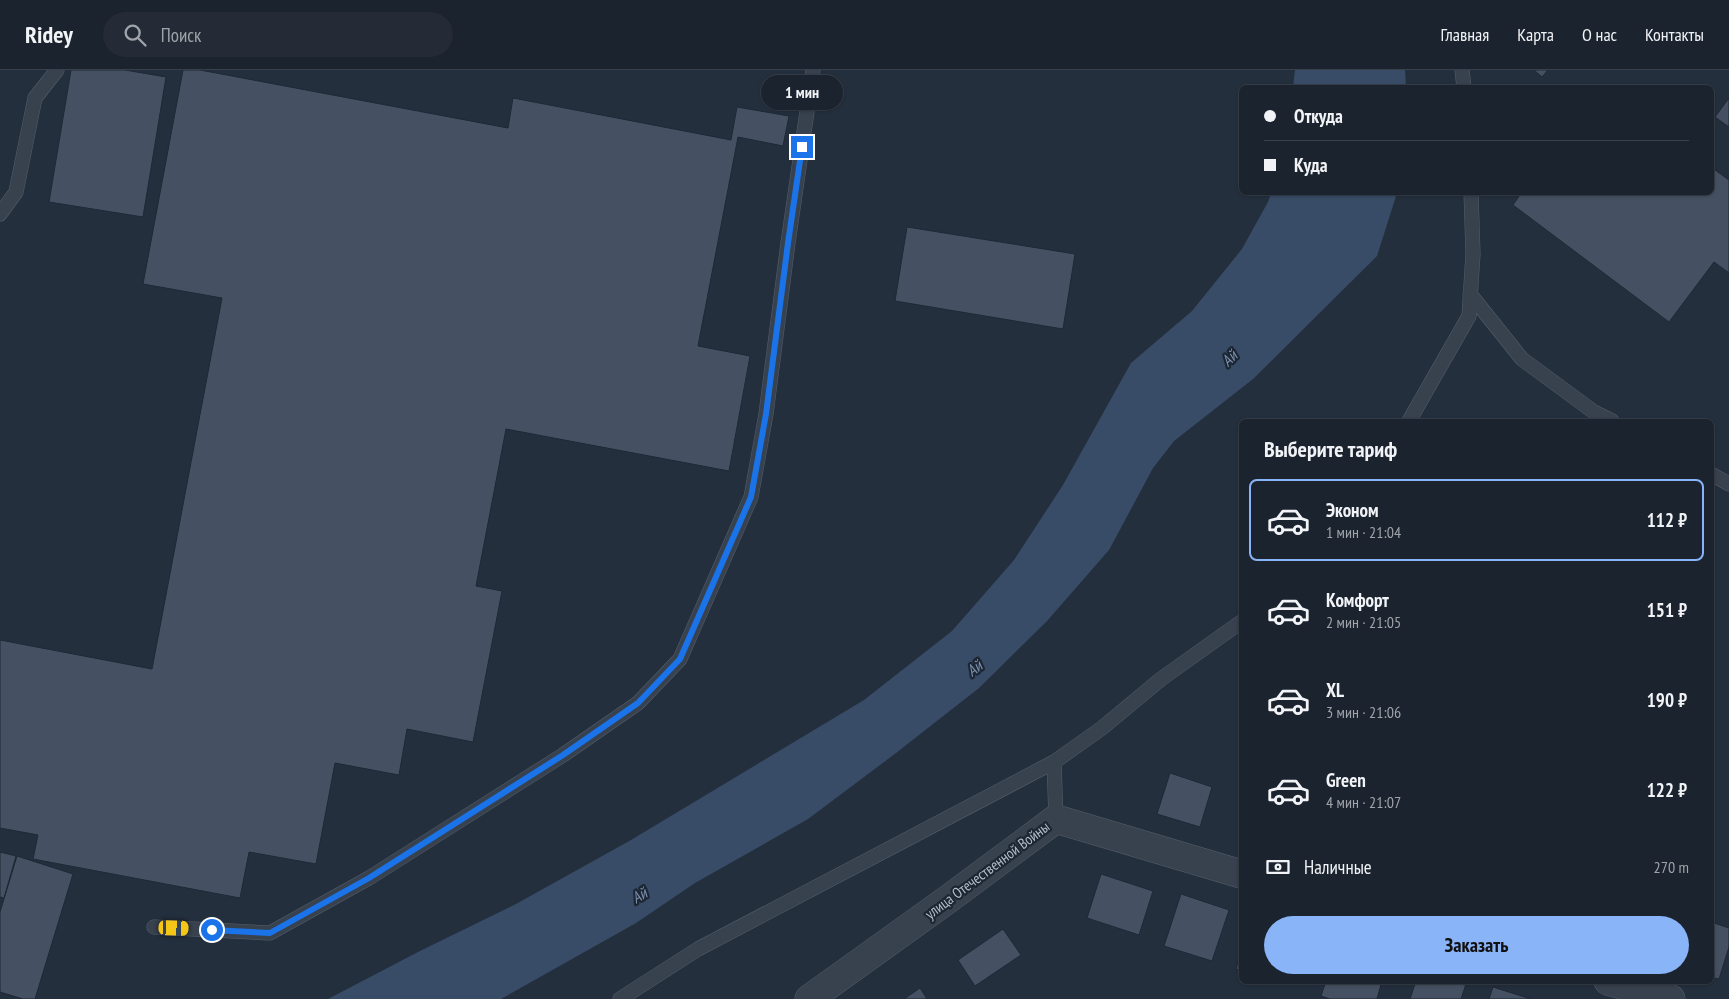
<!DOCTYPE html>
<html lang="ru">
<head>
<meta charset="utf-8">
<style>
	body { margin:0; font-family:"PT Sans Narrow",sans-serif; background:#242b36; color:#f1f3f6; height:100vh; display:flex; flex-direction:column; font-size:19px; white-space:nowrap }
	* { box-sizing:border-box; margin:0 }
	p { font-size:16px; color:#a0a4aa }
	.icon { flex:none; width:28px; height:28px; fill:none; stroke:currentColor; stroke-width:2; stroke-linecap:round; stroke-linejoin:round }
	.map { position:relative; flex:1; overflow:hidden }
	.panel { position:absolute; left:1239px; top:349px; width:475px; height:565px; display:flex; flex-direction:column; background:#1b232e; border-radius:8px; box-shadow:0 1px 4px #0004,0 0 0 1px #39404a }
	.panel>* { flex:none }
	.banner { position:absolute; left:1239px; top:15px; width:475px; height:110px; border-radius:8px; box-shadow:0 1px 4px #0004,0 0 0 1px #39404a; display:grid; align-content:center; height:110px; padding:0 25px; background:#1b232e }
	.end { position:absolute; width:22px; height:22px; margin:-11px; border:6px solid #1a73e8; background:#fff; box-shadow:0 0 0 2px #fff }
	.from { border-radius:50% }
	.bubble { position:absolute; height:35px; border-radius:18px; background:#1b232e; box-shadow:0 1px 4px #0004,0 0 0 1px #39404a; font-size:16px; font-weight:800; line-height:35px; text-align:center }
	.car { position:absolute; width:15px; height:30px; margin:-15px -8px; border-radius:6px; box-shadow:0 0 4px 1px #0007; background:linear-gradient(#f5c518 24%,#345 0 40%,#f5c518 0 76%,#345 0 86%,#f5c518 0) }
	.banner b { display:flex; align-items:center; gap:18px; height:48px; font-size:19px }
	.banner b+b { border-top:1px solid #39404a }
	.banner i { width:12px; height:12px; background:#f1f3f6 }
	ul { padding:0; list-style:none }
	li { display:flex; align-items:center; gap:15px; height:82px; margin:0 10px 8px; padding:0 15px; border:2px solid transparent; border-radius:8px }
	li div { flex:1 }
	li b { display:block; font-size:19px }
	li em { font-style:normal; font-weight:800 }
	li.selected { border-color:#8ab4f8 }
	li>.icon { width:45px; height:45px; stroke-width:1.5 }
	h2 { padding:0 25px; font-size:22px; line-height:60px }
	.pay { display:flex; align-items:center; gap:12px; height:55px; padding:0 25px; font-size:19px }
	.pay p { margin-inline-start:auto }
	.button { display:flex; gap:10px; margin-top:auto; padding:10px 25px }
	.button a { flex:1; height:58px; border-radius:30px; background:#8ab4f8; color:#111; font-size:20px; font-weight:800; line-height:58px; text-align:center }
	header { display:flex; align-items:center; gap:30px; box-sizing:border-box; height:70px; padding:0 25px; background:#1b232e; border-bottom:1px solid #39404a }
	header strong { font-size:24px }
	nav { display:flex; gap:28px; margin-inline-start:auto; font-size:18px }
	.search { width:350px; height:45px; background:#242b36; display:flex; align-items:center; gap:12px; box-sizing:border-box; padding:0 18px; border-radius:28px; color:#a0a4aa; font-size:19px }
	.map>svg:first-child { display:block }
	.water { fill:#394c67 }
	.building { fill:#455162; stroke:#1f2835 }
	.lines { fill:none; stroke-linecap:round; stroke-linejoin:round }
	.lane-casing { stroke:#565f6c; stroke-width:15 }
	.street-casing { stroke:#565f6c; stroke-width:29 }
	.lane { stroke:#38414e; stroke-width:14 }
	.street { stroke:#38414e; stroke-width:28 }
	.route { stroke:#1a73e8; stroke-width:6 }
	.labels { text-anchor:middle; dominant-baseline:central; stroke-width:4.5; stroke-linejoin:round; paint-order:stroke }
	.street-label { font-size:15px; fill:#b4bcc9; stroke:#1d2633 }
	.water-label { font-size:16px; font-style:italic; fill:#7c92b1; stroke:#1d2633 }
</style>
</head>
<body>
<header>
<strong>Ridey</strong>
<div class="search"><svg class="icon" aria-label="search" viewBox="0 0 24 24"><circle cx="10" cy="10" r="6"/><path d="M15 15l6 6"/></svg>Поиск</div>
<nav><a>Главная</a><a>Карта</a><a>О нас</a><a>Контакты</a></nav>
</header>
<div class="map">
<svg width="1729" height="929" viewBox="0 0 1729 929">
	<rect width="100%" height="100%" fill="#242f3e"/>
	<!-- water -->
	<path class="water" d="M1295,0H1405L1406,17H1293Z
		M1271,123H1397L1377,186L1253,309L1174,371L1153,398L1109,480L1047,551L979,618L896,683L808,749L695,813L636,853L501,929H328L420,881L516,834L631,770L864,630L952,561L1014,490L1063,415L1131,293L1192,241L1242,179L1268,132Z"/>
	<!-- building -->
	<path class="building" d="M71,0H125L166,7L143,147L49,132Z
		M183,0H200L508,58L513,28L731,70L737,37L789,46L783,76L738,67L698,276L750,286L729,401L506,359L476,516L502,521L473,672L407,659L399,705L335,693L316,794L249,782L240,828L33,789L38,765L0,758V570L152,599L222,228L143,214Z
		M1534,0H1548L1542,7Z
		M1729,28V57L1715,47Z
		M1711,97L1729,110V203L1714,192L1669,252L1513,135L1522,122H1711Z
		M907,157L1075,184L1063,259L895,231Z
		M1170,703L1212,717L1200,757L1157,744Z
		M0,782L16,786L4,828L0,827Z
		M17,786L73,804L35,929H23L0,922V842Z
		M1101,804L1153,821L1139,865L1087,848Z
		M1181,824L1229,840L1212,891L1164,876Z
		M1711,852L1729,858V877L1719,909L1711,907Z
		M1003,859L1021,885L975,916L958,890Z
		M1241,882V901L1236,899Z
		M1326,911H1382L1377,929H1330L1321,926Z
		M1416,911H1467L1461,929H1410Z
		M1493,917L1531,929H1489Z
		M920,918L927,929H904Z"/>
	<g class="lines">
		<!-- lane casing -->
		<g class="lane-casing">
			<path id="lane" d="M1462,0L1464,18
				M0,144L16,122L35,28L57,0
				M1470,224L1522,289L1594,342L1612,351
				M1409,351L1469,246L1473,184L1471,122
				M1711,404L1729,414
				M1054,692L1056,749
				M154,857L270,863L369,808L563,685L638,633L680,589L751,427L766,344L788,173L813,0
				M620,929L698,879L1054,692L1102,658L1161,609L1241,552"/>
		</g>
		<!-- street casing -->
		<g class="street-casing">
			<path id="street" d="M1608,911L1671,929
				M809,929L947,830L1056,749L1241,804"/>
		</g>
		<!-- lane -->
		<use href="#lane" class="lane"/>
		<!-- street -->
		<use href="#street" class="street"/>
	</g>
	<g class="lines">
		<!-- route -->
		<path class="route" d="M212,860L270,863L369,808L563,685L638,633L680,589L751,427L766,344L788,173L802,77"/>
	</g>
	<g class="labels">
		<!-- street labels -->
		<g class="street-label">
			<text transform="translate(987 800) rotate(-37)">улица Отечественной Войны</text>
		</g>
		<!-- water labels -->
		<g class="water-label">
			<text transform="translate(1229 288) rotate(-45)">Ай</text>
			<text transform="translate(974 598) rotate(-38)">Ай</text>
			<text transform="translate(639 825) rotate(-32)">Ай</text>
		</g>
	</g>
</svg>
<i class="end from" style="left:212px;top:860px"></i>
<i class="end" style="left:802px;top:77px"></i>
<div class="bubble" style="left:761px;top:5px;width:82px">1 мин</div>
<i class="car" style="left:174px;top:858px;rotate:92deg"></i>
<div class="banner">
<b><i class="from"></i>Откуда</b>
<b><i></i>Куда</b>
</div>
<section class="panel">
<h2>Выберите тариф</h2>
<ul>
<li class="selected"><svg class="icon" aria-label="car" viewBox="0 0 24 24"><path d="M5 17H2v-5l4-1 3-4h7l3 4 3 1v5h-3M9 17h6M6 11h13"/><circle cx="7" cy="17" r="2"/><circle cx="17" cy="17" r="2"/></svg><div><b>Эконом</b><p>1 мин · 21:04</p></div><em>112 ₽</em></li>
<li><svg class="icon" aria-label="car" viewBox="0 0 24 24"><path d="M5 17H2v-5l4-1 3-4h7l3 4 3 1v5h-3M9 17h6M6 11h13"/><circle cx="7" cy="17" r="2"/><circle cx="17" cy="17" r="2"/></svg><div><b>Комфорт</b><p>2 мин · 21:05</p></div><em>151 ₽</em></li>
<li><svg class="icon" aria-label="car" viewBox="0 0 24 24"><path d="M5 17H2v-5l4-1 3-4h7l3 4 3 1v5h-3M9 17h6M6 11h13"/><circle cx="7" cy="17" r="2"/><circle cx="17" cy="17" r="2"/></svg><div><b>XL</b><p>3 мин · 21:06</p></div><em>190 ₽</em></li>
<li><svg class="icon" aria-label="car" viewBox="0 0 24 24"><path d="M5 17H2v-5l4-1 3-4h7l3 4 3 1v5h-3M9 17h6M6 11h13"/><circle cx="7" cy="17" r="2"/><circle cx="17" cy="17" r="2"/></svg><div><b>Green</b><p>4 мин · 21:07</p></div><em>122 ₽</em></li>
</ul>
<div class="pay"><svg class="icon" aria-label="cash" viewBox="0 0 24 24"><path d="M3 7h18v10H3z"/><circle cx="12" cy="12" r="2"/></svg>Наличные<p>270 m</p></div>
<div class="button"><a>Заказать</a></div>
</section>
</div>
</body>
</html>
